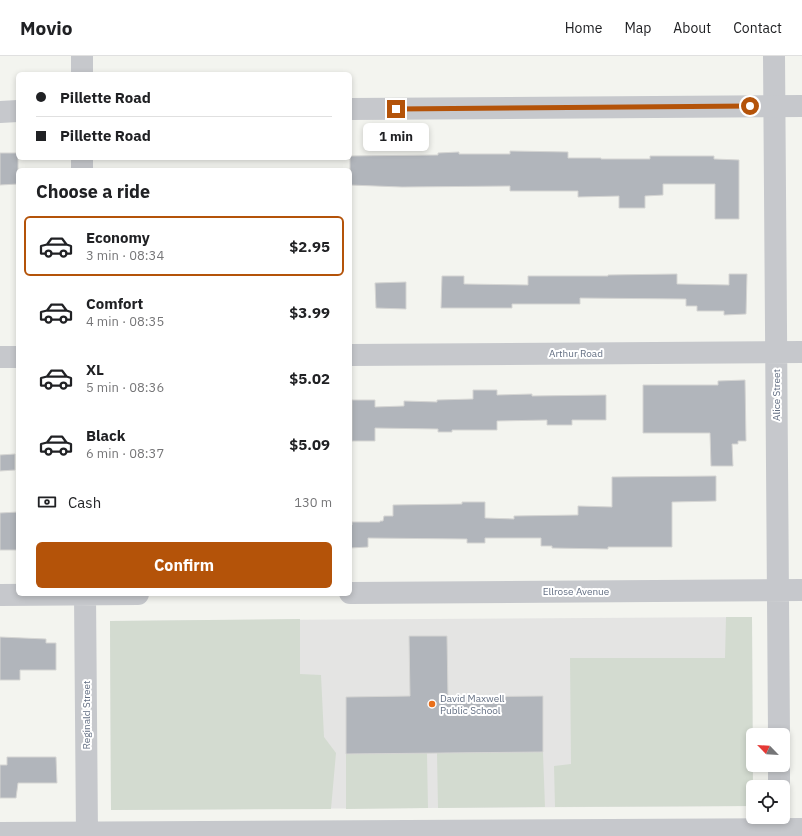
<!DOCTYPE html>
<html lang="en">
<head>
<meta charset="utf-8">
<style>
	body { margin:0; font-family:"IBM Plex Sans",sans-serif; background:#f2f2f2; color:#202124; height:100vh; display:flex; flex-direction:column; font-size:15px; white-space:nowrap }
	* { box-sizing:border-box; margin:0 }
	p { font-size:13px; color:#757577 }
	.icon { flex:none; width:22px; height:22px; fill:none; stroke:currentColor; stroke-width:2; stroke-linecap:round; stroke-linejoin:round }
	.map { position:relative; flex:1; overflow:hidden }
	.side { position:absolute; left:16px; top:112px; width:336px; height:428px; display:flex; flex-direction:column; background:#fff; border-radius:6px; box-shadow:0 2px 6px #0003 }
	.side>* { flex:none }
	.hud { position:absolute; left:16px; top:16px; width:336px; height:88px; border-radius:6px; box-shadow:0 2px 6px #0003; display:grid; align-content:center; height:88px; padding:0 20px; background:#fff }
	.needle { width:26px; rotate:295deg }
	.controls { position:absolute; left:746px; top:672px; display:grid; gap:8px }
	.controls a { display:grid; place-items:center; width:44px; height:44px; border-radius:6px; background:#fff; box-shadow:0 2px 6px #0003; font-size:20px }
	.end { position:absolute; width:18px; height:18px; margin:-9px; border:5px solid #b45309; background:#fff; box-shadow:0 0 0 2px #fff }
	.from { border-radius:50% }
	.bubble { position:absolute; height:28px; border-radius:6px; background:#fff; box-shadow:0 2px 6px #0003; font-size:13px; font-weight:700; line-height:28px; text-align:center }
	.hud b { display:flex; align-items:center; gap:14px; height:38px; font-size:15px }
	.hud b+b { border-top:1px solid #e0e0e0 }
	.hud i { width:10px; height:10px; background:#202124 }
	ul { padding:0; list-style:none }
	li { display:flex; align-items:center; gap:12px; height:60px; margin:0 8px 6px; padding:0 12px; border:2px solid transparent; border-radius:6px }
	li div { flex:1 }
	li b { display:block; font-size:15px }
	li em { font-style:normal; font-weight:700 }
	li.on { border-color:#b45309 }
	li>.icon { width:36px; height:36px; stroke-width:1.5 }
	h2 { padding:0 20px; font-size:18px; line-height:48px }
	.pay { display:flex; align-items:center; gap:10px; height:44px; padding:0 20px; font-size:15px }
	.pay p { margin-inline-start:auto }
	.cta { display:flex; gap:8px; margin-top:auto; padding:8px 20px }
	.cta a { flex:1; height:46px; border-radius:6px; background:#b45309; color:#fff; font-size:16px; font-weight:700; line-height:46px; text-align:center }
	header { display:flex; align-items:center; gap:24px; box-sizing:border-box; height:56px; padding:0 20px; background:#fff; border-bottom:1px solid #e0e0e0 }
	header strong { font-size:19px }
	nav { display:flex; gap:22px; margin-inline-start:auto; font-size:14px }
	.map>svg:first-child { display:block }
	.built { fill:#e4e4e3 }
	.green { fill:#d3dbd0 }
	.building { fill:#b1b5bb; stroke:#d5d5d3 }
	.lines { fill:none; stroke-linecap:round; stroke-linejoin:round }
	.minor { stroke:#c6c8cc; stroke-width:22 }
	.tertiary { stroke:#c6c8cc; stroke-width:22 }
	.route { stroke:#b45309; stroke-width:5 }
	.poi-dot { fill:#e96f1a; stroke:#fff; stroke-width:1.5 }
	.labels { text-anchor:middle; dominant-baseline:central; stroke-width:4; stroke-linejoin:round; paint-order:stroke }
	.street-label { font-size:10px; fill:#626e82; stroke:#fff }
	.poi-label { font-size:10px; fill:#626e82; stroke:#fff; text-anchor:start }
</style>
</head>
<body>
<header>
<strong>Movio</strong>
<nav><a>Home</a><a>Map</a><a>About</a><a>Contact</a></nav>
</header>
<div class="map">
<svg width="802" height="780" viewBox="0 0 802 780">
	<rect width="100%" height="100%" fill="#f3f4ef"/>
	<!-- built -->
	<path class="built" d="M752,561L753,750L111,754L110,565Z"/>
	<!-- green -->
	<path class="green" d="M726,561H752L753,750L555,751L554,710L571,708L570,602H725Z
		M300,563V618L321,619L324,681L336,697L331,753L111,754L110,565Z
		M543,696L545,751L438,752L437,697Z
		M427,697L428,752L346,753V698Z"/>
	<!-- building -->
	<path class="building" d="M510,95L568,96V102H601V103H650V100H714V103L739,104V163H715V128H663V139L645,140V152H619V140L578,141V135H510V130L402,131L350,129V100L438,99V97L459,96V98H510Z
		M0,97H18V128L0,129Z
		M677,218V228L729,229V218H747L746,258L724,259V255H697V250H686V243L580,242V248H512V252H441L442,220H464V228L528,229V220H608V219Z
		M406,226V253L376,252L375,227Z
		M745,324L746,385H738V388H732L733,410H711L710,377H643V329H718V325Z
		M473,334H497V339L532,338V340L606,339V364H572V369H547V364L497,365V374H452V376H438V373L375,372V385H352V344H375V351L404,350V345L437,346V344L473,343Z
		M15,398V414L0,415V399Z
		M716,420V445L672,446V491H608V493L552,492V490H541V482H485V487H467V483L368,482V491L350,492V469H352V466H380V465H383L384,460H393V449L462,448V446H485V462L514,463V460L578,459V450L612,451V421Z
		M18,456V494H0V457Z
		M409,580H447L448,641L543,640V696L346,698V641L410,640Z
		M0,581L46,583V587H56V614H20V624H0Z
		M7,701H56L57,727H18L16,742H0V709H7Z"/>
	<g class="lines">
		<!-- minor -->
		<path class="minor" d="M82,0V18
			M774,0L779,679
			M82,102V114
			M350,299L802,296
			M0,301H18
			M350,537L802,534
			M85,538L87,780
			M0,539L138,538
			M779,709V731
			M0,777L802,773"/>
		<!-- tertiary -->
		<path class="tertiary" d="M350,53L802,50
			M0,56L18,55"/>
	</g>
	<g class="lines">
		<!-- route -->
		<path class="route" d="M396,53L750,50"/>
	</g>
	<!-- markers -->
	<circle class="poi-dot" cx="432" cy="648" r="4"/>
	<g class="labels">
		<!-- street labels -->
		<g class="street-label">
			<text x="576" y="297">Arthur Road</text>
			<text transform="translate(776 339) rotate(-90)">Alice Street</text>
			<text x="576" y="535">Ellrose Avenue</text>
			<text transform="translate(86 659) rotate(-90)">Reginald Street</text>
		</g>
		<!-- poi labels -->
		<g class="poi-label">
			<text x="440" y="642">David Maxwell<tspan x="440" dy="12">Public School</tspan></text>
		</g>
	</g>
</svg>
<div class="controls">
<a><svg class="needle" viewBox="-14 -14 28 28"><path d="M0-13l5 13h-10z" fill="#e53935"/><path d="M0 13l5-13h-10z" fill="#757577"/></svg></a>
<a><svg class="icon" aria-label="locate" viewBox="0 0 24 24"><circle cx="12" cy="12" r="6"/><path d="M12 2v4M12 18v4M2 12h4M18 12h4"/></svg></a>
</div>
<i class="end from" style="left:750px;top:50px"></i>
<i class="end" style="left:396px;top:53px"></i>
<div class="bubble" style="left:363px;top:67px;width:66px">1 min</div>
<div class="hud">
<b><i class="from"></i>Pillette Road</b>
<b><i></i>Pillette Road</b>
</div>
<section class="side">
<h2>Choose a ride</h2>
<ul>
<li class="on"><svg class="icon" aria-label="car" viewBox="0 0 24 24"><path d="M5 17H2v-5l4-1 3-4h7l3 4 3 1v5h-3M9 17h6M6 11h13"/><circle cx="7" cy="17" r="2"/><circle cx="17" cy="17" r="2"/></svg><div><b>Economy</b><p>3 min · 08:34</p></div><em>$2.95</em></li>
<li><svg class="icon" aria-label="car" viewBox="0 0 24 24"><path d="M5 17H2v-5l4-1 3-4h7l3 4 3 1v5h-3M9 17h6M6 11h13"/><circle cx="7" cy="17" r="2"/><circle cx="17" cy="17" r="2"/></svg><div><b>Comfort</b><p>4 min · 08:35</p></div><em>$3.99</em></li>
<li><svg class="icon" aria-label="car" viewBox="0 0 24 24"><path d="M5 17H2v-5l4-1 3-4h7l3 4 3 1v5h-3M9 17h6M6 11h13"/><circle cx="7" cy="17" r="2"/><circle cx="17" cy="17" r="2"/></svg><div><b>XL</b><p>5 min · 08:36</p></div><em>$5.02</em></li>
<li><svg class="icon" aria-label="car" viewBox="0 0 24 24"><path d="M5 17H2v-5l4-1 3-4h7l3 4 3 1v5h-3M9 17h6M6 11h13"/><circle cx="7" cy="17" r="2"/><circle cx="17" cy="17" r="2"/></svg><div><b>Black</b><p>6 min · 08:37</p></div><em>$5.09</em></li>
</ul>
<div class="pay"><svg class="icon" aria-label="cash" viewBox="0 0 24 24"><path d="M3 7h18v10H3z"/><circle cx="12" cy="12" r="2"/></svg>Cash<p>130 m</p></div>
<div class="cta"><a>Confirm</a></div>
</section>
</div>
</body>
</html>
